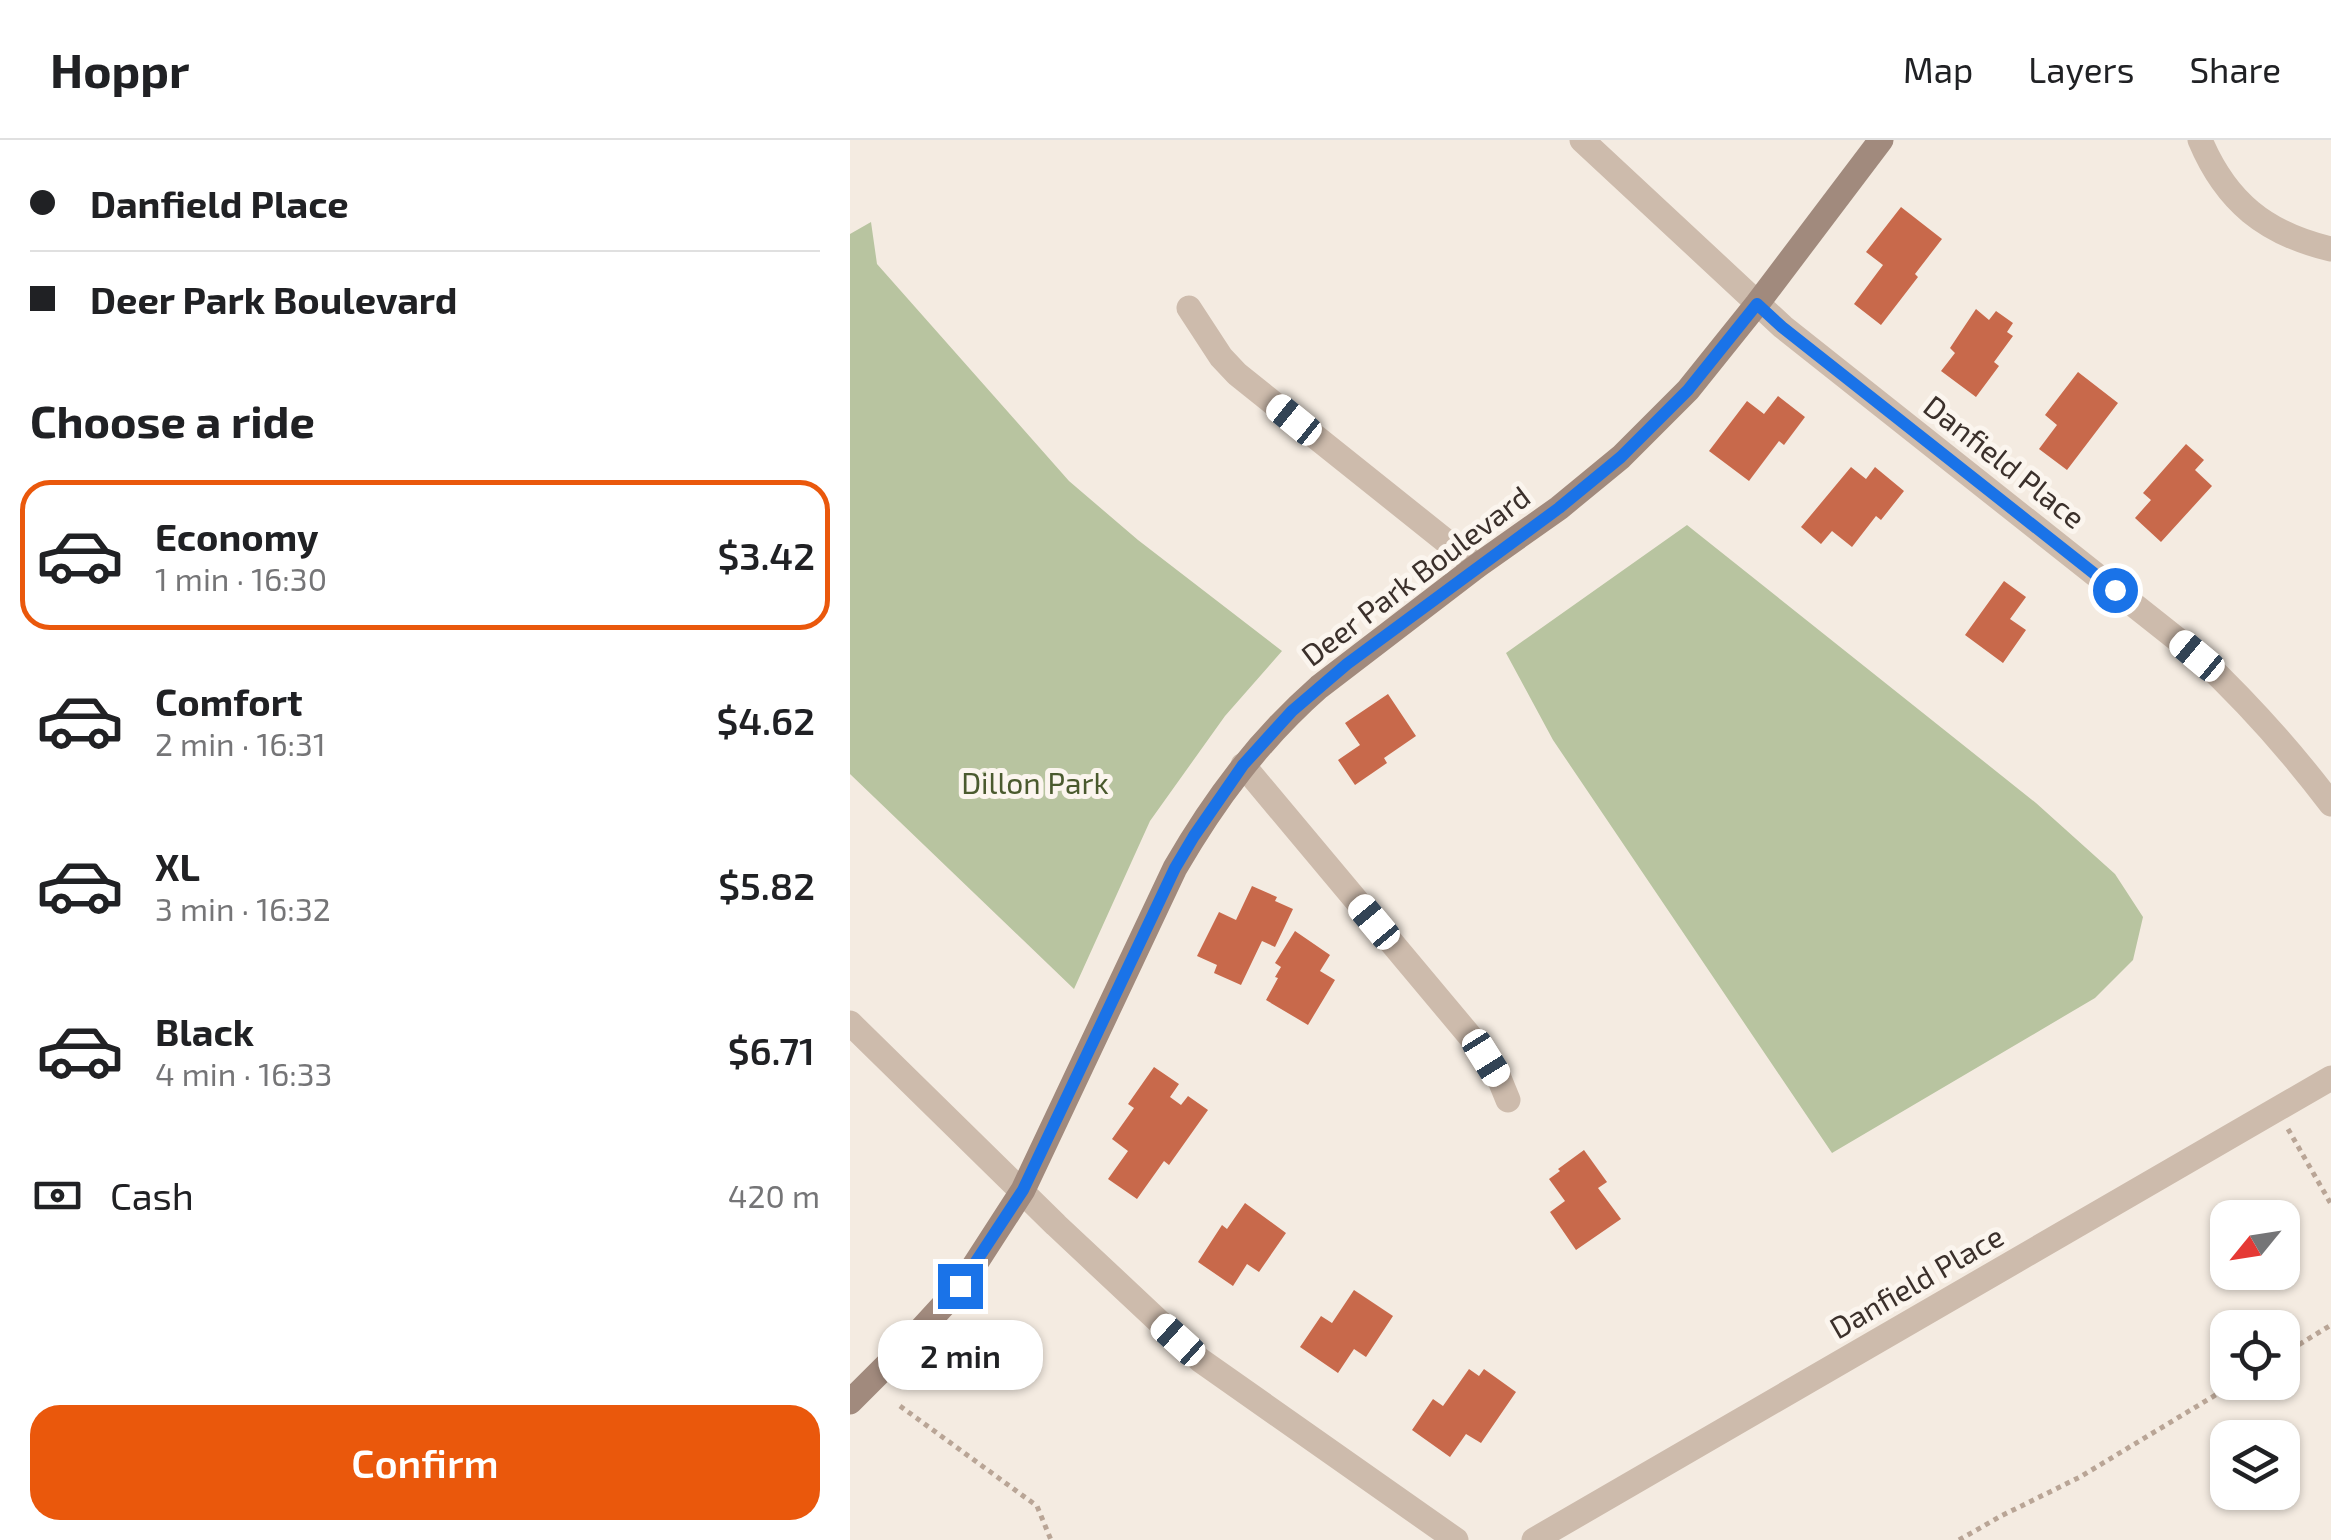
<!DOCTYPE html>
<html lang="en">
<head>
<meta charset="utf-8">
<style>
	body { margin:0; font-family:"Exo 2",sans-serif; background:#f6f6f6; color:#202124; height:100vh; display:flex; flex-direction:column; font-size:38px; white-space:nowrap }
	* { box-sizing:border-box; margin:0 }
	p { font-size:32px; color:#757577 }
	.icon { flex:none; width:55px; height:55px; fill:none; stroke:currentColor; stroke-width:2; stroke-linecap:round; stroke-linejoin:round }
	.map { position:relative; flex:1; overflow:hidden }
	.details { display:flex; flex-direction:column; background:#fff; width:850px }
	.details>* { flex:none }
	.top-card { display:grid; align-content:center; height:220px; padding:0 30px; background:#fff }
	.needle { width:65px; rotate:240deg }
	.buttons { position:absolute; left:1360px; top:1060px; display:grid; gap:20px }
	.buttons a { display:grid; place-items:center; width:90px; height:90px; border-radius:20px; background:#fff; box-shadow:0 2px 8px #0004; font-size:50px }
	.end { position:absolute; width:45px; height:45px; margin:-22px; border:12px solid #1a73e8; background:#fff; box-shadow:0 0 0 5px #fff }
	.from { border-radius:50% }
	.bubble { position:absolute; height:70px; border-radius:30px; background:#fff; box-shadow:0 2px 8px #0004; font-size:32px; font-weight:600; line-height:70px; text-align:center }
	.car { position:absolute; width:30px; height:60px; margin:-30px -15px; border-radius:12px; box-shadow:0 0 8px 2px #0007; background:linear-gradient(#fff 24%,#345 0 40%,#fff 0 76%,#345 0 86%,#fff 0) }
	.top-card b { display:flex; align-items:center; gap:35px; height:95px; font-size:38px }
	.top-card b+b { border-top:2px solid #e0e0e0 }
	.top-card i { width:25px; height:25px; background:#202124 }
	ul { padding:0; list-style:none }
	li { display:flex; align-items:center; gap:30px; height:150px; margin:0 20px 15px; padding:0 10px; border:5px solid transparent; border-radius:30px }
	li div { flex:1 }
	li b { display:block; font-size:38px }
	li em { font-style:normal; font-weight:600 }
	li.current { border-color:#ea580c }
	li>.icon { width:90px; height:90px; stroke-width:1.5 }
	h2 { padding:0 30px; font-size:45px; line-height:120px }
	.pay { display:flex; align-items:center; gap:25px; height:110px; padding:0 30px; font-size:38px }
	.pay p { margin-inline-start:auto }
	.button { display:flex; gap:20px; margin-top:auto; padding:20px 30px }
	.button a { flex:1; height:115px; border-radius:30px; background:#ea580c; color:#fff; font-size:40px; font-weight:600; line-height:115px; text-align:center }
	header { display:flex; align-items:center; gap:60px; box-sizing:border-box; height:140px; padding:0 50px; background:#fff; border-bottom:2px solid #e0e0e0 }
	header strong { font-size:48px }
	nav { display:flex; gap:55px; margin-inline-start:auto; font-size:35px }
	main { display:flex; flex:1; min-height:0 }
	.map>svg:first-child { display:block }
	.green { fill:#b8c4a0 }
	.building { fill:#c8694b }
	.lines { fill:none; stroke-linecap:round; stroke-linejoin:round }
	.path { stroke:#b9a596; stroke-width:5; stroke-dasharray:5 5; stroke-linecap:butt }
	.street { stroke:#cdbbac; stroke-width:25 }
	.secondary { stroke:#a18a7d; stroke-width:25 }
	.route { stroke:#1a73e8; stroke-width:12 }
	.labels { text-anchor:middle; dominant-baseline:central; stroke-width:10; stroke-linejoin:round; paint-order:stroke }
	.street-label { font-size:30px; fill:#3b302b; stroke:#fbf5ee }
	.park-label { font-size:30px; fill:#4a5a2e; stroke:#fbf5ee }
</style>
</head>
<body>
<header>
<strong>Hoppr</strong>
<nav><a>Map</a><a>Layers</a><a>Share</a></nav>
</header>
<main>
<section class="details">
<div class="top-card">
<b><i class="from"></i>Danfield Place</b>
<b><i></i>Deer Park Boulevard</b>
</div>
<h2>Choose a ride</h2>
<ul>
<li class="current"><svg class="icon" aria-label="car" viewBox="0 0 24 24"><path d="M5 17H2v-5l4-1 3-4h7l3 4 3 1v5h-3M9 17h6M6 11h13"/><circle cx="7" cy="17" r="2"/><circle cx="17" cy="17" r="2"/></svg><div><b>Economy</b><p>1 min · 16:30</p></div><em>$3.42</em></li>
<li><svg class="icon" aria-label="car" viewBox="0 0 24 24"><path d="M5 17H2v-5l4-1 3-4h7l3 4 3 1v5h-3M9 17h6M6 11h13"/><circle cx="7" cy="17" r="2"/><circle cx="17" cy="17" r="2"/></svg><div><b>Comfort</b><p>2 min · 16:31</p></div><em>$4.62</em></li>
<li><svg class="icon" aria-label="car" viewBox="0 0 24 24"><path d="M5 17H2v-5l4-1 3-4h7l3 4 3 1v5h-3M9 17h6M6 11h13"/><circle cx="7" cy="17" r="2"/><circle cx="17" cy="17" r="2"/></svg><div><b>XL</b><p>3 min · 16:32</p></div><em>$5.82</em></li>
<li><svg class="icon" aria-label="car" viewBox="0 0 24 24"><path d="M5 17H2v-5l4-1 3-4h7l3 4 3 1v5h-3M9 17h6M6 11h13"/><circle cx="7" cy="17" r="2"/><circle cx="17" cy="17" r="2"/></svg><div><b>Black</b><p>4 min · 16:33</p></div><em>$6.71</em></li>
</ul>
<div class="pay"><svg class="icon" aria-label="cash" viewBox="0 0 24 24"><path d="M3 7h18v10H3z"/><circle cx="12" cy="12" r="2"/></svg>Cash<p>420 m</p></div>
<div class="button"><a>Confirm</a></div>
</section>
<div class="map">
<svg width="1481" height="1400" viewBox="0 0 1481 1400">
	<rect width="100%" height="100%" fill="#f4ebe1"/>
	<!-- green -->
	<path class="green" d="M21,82L27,124L219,341L288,400L432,511L375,576L300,681L224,849L0,634V94Z
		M837,385L1186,663L1265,734L1293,777L1283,820L1245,858L982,1013L703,600L656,513Z"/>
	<!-- building -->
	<path class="building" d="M1051,67L1092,99L1065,134L1068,137L1031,185L1004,164L1033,125L1016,112Z
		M1126,169L1139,180L1146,171L1163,183L1157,192L1163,196L1144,222L1149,226L1126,257L1091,231L1105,213L1100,208Z
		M1228,232L1268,263L1217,330L1189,309L1207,285L1195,275Z
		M928,256L955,277L934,305L929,301L899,341L859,311L897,261L914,274Z
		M1336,304L1354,320L1345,330L1362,346L1311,402L1285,378L1301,360L1293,353Z
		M1001,327L1016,339L1025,327L1054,351L1031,380L1026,376L1002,407L982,391L971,404L951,387Z
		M1154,441L1176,457L1160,479L1176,490L1153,523L1115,495Z
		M538,554L566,596L534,618L537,623L505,645L488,620L510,605L495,583Z
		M402,746L427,757L425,761L443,769L425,807L412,801L391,845L364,833L367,825L347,816L369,772L386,780Z
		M445,791L480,815L470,831L485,840L458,885L416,860L428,838L425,837L431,827L425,823Z
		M304,927L329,944L320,957L331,965L338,956L358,970L319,1025L314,1021L287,1059L258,1039L278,1011L262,999L284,968L278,964Z
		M734,1010L757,1042L748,1048L771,1079L726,1110L700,1072L715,1061L699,1039L710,1031L708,1029Z
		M395,1063L436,1093L409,1132L397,1124L383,1146L348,1122L372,1085L377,1089Z
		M504,1150L543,1176L516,1217L504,1209L488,1233L450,1207L471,1176L482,1183Z
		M619,1229L629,1236L634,1229L666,1252L631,1303L616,1294L600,1317L562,1290L583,1259L593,1266Z"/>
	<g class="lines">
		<!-- path -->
		<path class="path" d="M1438,989L1481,1064
			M1432,1215L1481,1185
			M50,1266L187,1366L201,1400
			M1109,1400L1151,1376L1230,1337L1387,1242"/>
		<!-- street -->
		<path class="street" d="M732,0L933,187L1347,515C1396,561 1441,611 1481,664
			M1350,0C1376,62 1416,94 1481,109
			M339,168L371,217L387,234L627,426
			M393,625L624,901L649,938L658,960
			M0,883L206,1085L350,1220L606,1400
			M684,1400L1481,938"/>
		<!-- secondary -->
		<path class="secondary" d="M0,1262L56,1206L111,1146L173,1050L325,728C365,659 409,600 469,547L627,426L709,368L771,317L838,250L907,164L1031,0"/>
	</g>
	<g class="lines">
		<!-- route -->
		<path class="route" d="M110,1146L173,1050L325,728L344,696L393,625L442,571L497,524L709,368L771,317L838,250L907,164L932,187L1265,450"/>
	</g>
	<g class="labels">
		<!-- street labels -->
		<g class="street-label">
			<text transform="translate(1155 321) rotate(38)">Danfield Place</text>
			<text transform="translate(565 435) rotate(-37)">Deer Park Boulevard</text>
			<text transform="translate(1066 1141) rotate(-30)">Danfield Place</text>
		</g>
		<!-- park labels -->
		<g class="park-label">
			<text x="185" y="642">Dillon Park</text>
		</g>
	</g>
</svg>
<div class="buttons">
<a><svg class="needle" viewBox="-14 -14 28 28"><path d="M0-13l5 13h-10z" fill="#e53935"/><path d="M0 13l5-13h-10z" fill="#757577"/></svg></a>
<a><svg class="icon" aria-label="locate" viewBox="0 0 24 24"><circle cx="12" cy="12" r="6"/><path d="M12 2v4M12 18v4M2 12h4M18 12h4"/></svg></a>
<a><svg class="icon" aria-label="layers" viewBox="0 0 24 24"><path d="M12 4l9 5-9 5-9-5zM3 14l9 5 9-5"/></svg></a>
</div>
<i class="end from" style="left:1265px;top:450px"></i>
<i class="end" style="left:110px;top:1146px"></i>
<div class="bubble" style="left:28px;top:1180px;width:165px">2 min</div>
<i class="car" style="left:444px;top:280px;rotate:309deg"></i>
<i class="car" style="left:1347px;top:516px;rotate:310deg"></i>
<i class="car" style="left:524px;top:782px;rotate:320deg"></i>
<i class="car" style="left:636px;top:918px;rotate:148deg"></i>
<i class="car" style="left:328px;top:1200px;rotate:312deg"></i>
</div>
</main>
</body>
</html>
